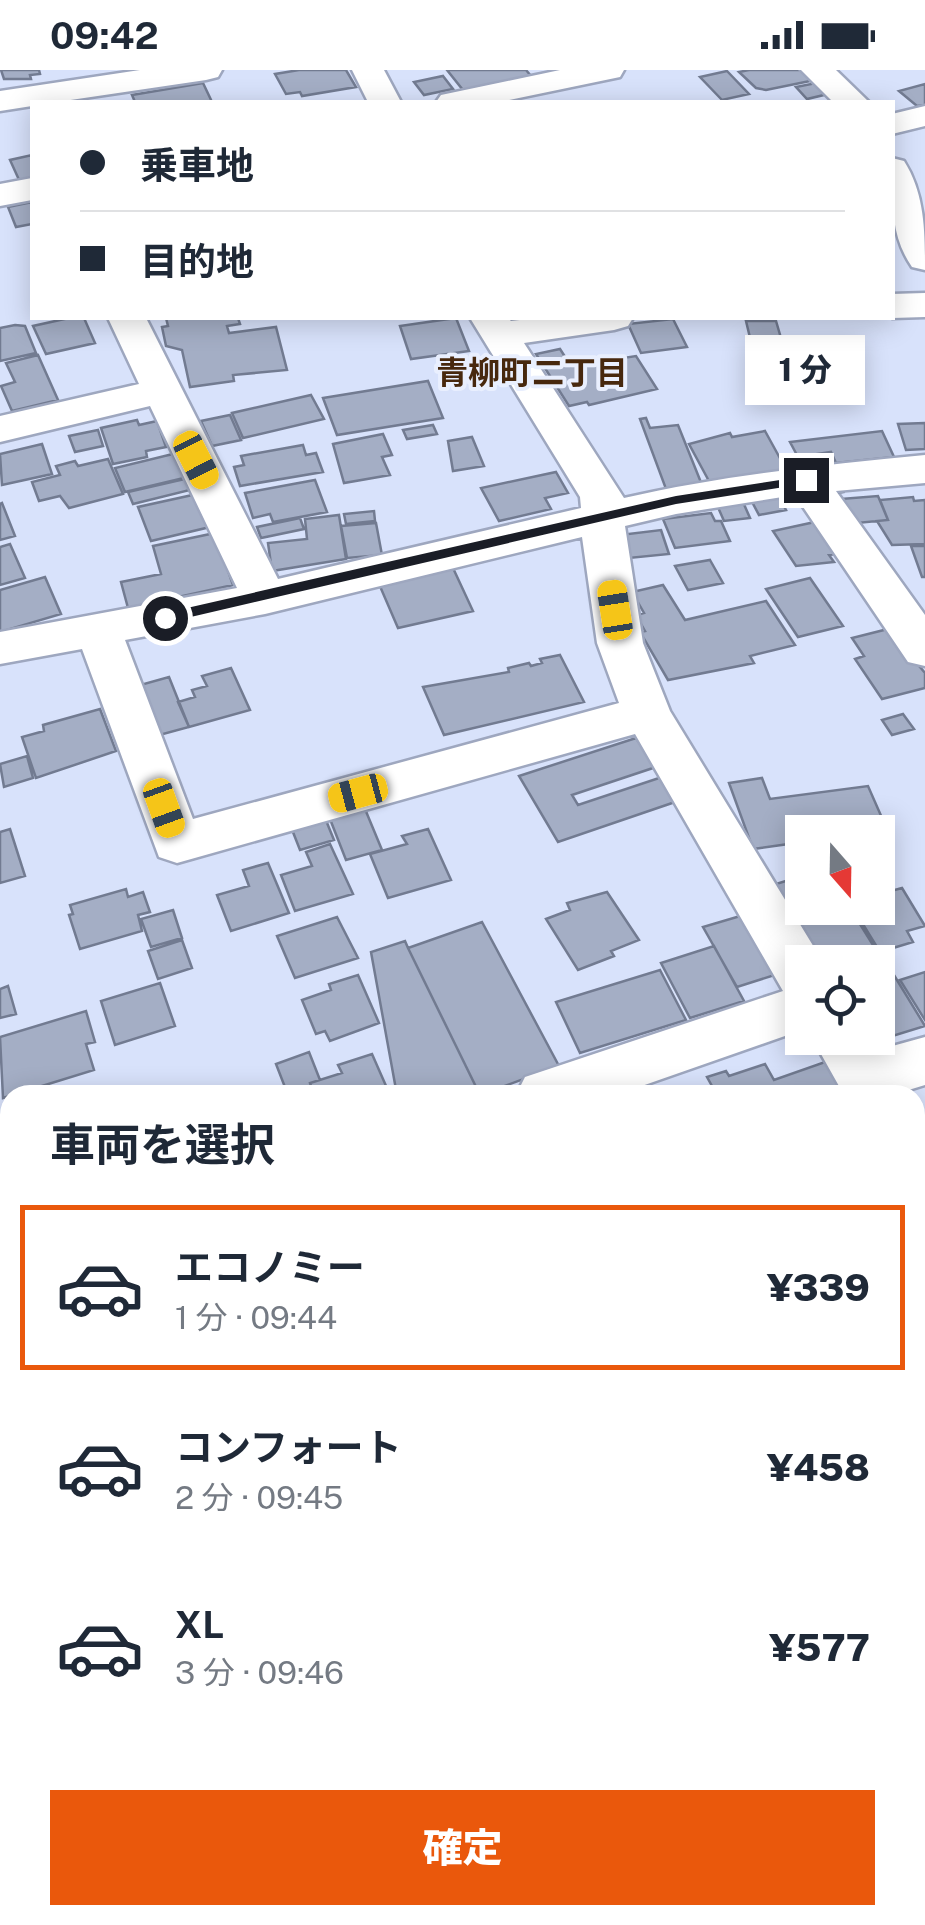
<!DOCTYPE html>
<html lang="ja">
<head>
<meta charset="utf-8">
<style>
	body { margin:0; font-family:"Public Sans","Noto Sans JP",sans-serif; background:#f6f6f7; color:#1f2937; height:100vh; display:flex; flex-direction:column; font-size:38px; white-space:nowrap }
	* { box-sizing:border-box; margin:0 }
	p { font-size:32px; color:#747a83 }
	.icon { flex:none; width:55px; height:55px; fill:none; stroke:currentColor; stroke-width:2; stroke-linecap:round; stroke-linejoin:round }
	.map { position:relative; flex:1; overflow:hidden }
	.details { position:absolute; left:0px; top:1015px; width:925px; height:840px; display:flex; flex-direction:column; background:#fff; border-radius:30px 30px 0 0; box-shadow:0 5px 25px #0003 }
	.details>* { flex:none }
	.banner { position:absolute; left:30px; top:30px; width:865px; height:220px; border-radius:0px; box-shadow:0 5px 25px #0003; display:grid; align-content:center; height:220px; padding:0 50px; background:#fff }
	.needle { width:65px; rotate:160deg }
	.tools { position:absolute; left:785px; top:745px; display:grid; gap:20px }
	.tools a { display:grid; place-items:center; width:110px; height:110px; border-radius:0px; background:#fff; box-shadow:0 5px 25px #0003; font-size:50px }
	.end { position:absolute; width:45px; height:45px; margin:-22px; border:12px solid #1a1d26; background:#fff; box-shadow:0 0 0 5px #fff }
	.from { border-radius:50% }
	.bubble { position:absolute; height:70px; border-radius:0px; background:#fff; box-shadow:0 5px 25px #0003; font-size:32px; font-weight:800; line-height:70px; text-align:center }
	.car { position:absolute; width:30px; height:60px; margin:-30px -15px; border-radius:12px; box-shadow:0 0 8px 2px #0007; background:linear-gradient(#f5c518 24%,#345 0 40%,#f5c518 0 76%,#345 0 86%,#f5c518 0) }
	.banner b { display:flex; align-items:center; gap:35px; height:95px; font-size:38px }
	.banner b+b { border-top:2px solid #e0e1e3 }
	.banner i { width:25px; height:25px; background:#1f2937 }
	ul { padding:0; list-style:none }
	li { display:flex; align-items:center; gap:30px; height:165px; margin:0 20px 15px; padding:0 30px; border:5px solid transparent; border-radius:0px }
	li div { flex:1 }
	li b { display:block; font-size:38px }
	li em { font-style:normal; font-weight:800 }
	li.on { border-color:#ea580c }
	li>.icon { width:90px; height:90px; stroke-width:1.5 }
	h2 { padding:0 50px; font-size:45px; line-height:120px }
	.action { display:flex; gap:20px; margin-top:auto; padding:20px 50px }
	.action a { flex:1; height:115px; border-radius:0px; background:#ea580c; color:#fff; font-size:40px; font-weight:800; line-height:115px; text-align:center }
	.status { display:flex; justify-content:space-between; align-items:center; height:70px; padding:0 50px; background:#fff; direction:ltr }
	.status svg { height:28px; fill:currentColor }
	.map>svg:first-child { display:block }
	.building { fill:#a4aec5; stroke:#727b91; stroke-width:2.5 }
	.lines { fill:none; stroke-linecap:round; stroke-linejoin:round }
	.minor-casing { stroke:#9ea7bf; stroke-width:5 }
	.minor { fill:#fff; fill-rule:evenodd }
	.rail-casing { stroke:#6a707f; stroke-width:12 }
	.rail { stroke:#e9effe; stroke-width:9; stroke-dasharray:28; stroke-linecap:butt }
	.route { fill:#1a1d26 }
	.labels { text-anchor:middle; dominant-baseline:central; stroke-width:8; stroke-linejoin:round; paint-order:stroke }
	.far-neighbourhood-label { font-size:32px; font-weight:bold; fill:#47280e; stroke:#e9effe }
</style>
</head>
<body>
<div class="status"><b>09:42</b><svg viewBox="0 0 49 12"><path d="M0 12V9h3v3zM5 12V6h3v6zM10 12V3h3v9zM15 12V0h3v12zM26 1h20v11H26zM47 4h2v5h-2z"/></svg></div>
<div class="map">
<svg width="925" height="1855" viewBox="0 0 925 1855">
	<rect width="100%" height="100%" fill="#d8e2fb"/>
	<!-- building -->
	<path class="building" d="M1,0H39L40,4L30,5L31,9H4Z
		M299,0H346L356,17L302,26L300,22L286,24L275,4Z
		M447,0H526L531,6L463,20Z
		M749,0H804L815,10L766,20L756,18L739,2Z
		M727,1L749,24L722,30L700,7Z
		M443,6L453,19L424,25L414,12Z
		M203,13L212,32H135L132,25Z
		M816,13L828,24L807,29L796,17Z
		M925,14V35L917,36L899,21Z
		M32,85V109L20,112L10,90Z
		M32,132V154L16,157L8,137Z
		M69,248H84L95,273L46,284L33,256Z
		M166,248H238L240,254L227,256L229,263L276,257L287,300L233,305L234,311L190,317L182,280L166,276L162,257L168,256Z
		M456,248L469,281L411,289L400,256Z
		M673,249L687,277L641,283L628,254Z
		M746,251H776L783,275L752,276Z
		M15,255L25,256L36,283L0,291V258Z
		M759,276H785L792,302L757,303L752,286H761Z
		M560,279L571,296L636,286L657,319L589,335L587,332L569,336L536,284Z
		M38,285L58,330L12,341L1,316L15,312L6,293Z
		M791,306L796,323L756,327L751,307Z
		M428,311L443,348L337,365L323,328Z
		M311,325L324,349L243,368L232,343Z
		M230,345L241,370L212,376L201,351Z
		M646,348L650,358L678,355L702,415L666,419L640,349Z
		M137,350L139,355L157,351L166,377L146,381L147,387L113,394L101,358Z
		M925,353V379L906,380L898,354Z
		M433,355L437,364L407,369L403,360Z
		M98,360L103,376L75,382L69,366Z
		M765,361L787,401L710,413L689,374L730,363L732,367Z
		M882,361L894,387L836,393L831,382L798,387L790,372Z
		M383,364L392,385L382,387L390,405L344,413L333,374Z
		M472,367L484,396L453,401L448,371Z
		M42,374L52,404L2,415L0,384Z
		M303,375L306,385L316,383L323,402L240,416L234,397L244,395L241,386Z
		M177,383L188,407L125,422L115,398Z
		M108,389L123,424L69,438L60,426L39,431L32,412L60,405L56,396L75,391L78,396Z
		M556,402L568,423L545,428L551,439L499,451L481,418Z
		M189,408L194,419L133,434L128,422Z
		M315,410L327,442L273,452L270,444L253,448L245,423Z
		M838,415L843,422L837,423L841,429L878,426L888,450L847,454L826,417Z
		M197,424L210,457L151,471L138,437Z
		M778,425L786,440L759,445L751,430Z
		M913,427L914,431L925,430V474L892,475L877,451L888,450L880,430Z
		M743,432L750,448L724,451L717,435Z
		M2,433L15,466L0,470V434Z
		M374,441L375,451L346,454L344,444Z
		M711,443L715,451H721L730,471L675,478L663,449Z
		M339,445L346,489L272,501L268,473L307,469L305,449Z
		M300,448L304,459L261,468L257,457Z
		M815,452L835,484L829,485L834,492L796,496L773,461Z
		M376,453L382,485L347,488L341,456Z
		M661,460L669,484L629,488L620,465Z
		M215,463L233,515L128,538L121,512L161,504L153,476Z
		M10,474L25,508L0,515V477Z
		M911,476H925V507H922Z
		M710,490L723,513L688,520L675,496Z
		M453,498L473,541L398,558L379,514Z
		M45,507L61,544L0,562V520Z
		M810,508L843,556L798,567L766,519Z
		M663,515L685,550L766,531L795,575L750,586L754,593L668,610L640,562L645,561L636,545L644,543L632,522Z
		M888,559L925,603V618L882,629L855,589L864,586L852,568Z
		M560,585L584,632L444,665L423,617L509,602L508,598L529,593L531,596L542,593L540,589Z
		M231,598L250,640L189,657L178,632L195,627L192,620L207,616L202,606Z
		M169,607L189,657L152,667L133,617Z
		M100,639L116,681L36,708L22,667L44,661L43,655Z
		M903,644L914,659L892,665L882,650Z
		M636,668L656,697L572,725L578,735L662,707L678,731L558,772L519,706Z
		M27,686L33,708L4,717L0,694Z
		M762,708L770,729L868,716L893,773L878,775V762H802V789L796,773L753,779L729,713Z
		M365,739L382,780L346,790L330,749Z
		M325,748L334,770L300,780L291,757Z
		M10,759L25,806L0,813V762Z
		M428,759L451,810L388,828L370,784L407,774L402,766Z
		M330,774L353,824L295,841L281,805L312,796L306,782Z
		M268,793L289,843L231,861L217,825L249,816L243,800Z
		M802,806V837L790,841L776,814Z
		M902,818L925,856L907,861L913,872L880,882L853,838H878V820L880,824Z
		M126,819L128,827L143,822L150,842L138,845L142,861L80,879L69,845L73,844L70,835Z
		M607,822L639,870L611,881L614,886L578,900L546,849L570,840L567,833Z
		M802,837L850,838L873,875L820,891L790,841Z
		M173,840L182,868L151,877L141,849Z
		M747,844L781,903L737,917L703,857Z
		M337,847L358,888L295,908L277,866Z
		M482,852L559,996L480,1025L408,878Z
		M182,870L192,898L158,909L148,881Z
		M405,871L408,878L480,1025H397L371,882Z
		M714,876L744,931L690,948L661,893Z
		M886,892L925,956L873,972L871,968H878V895Z
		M660,900L686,950L580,983L556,932Z
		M925,902V950L900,910Z
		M358,905L379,953L330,971L325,961L316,964L302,930L331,920L329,914Z
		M160,913L175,956L115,975L101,931Z
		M8,916L16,944L0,948V919Z
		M86,941L95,972L86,974L94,1000L3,1028L0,967Z
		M309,982L320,1010L310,1013L314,1025H288L276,994Z
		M372,984L390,1025H314L310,1013L342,1003L338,995Z
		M825,992L844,1025H717L707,1007L726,1001L729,1006L765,994L774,1010Z
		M919,1158L925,1169V1207L915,1211V1159Z
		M919,1223L925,1233V1320L915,1324V1225Z
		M925,1357V1440L919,1443L915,1435V1361Z"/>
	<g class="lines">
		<!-- minor casing -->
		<g class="minor-casing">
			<path id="minor" d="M140,0H222L218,7L206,10L57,32H32V36L0,41V21Z
				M352,0H384L401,32H368Z
				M560,0H624L620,7L499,32H436L441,25Z
				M801,0H836L869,32H833Z
				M925,36V56L892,64V44Z
				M892,88L904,91C925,124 925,162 925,200L912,197C889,164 892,125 892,88Z
				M32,108V130L0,136V114Z
				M925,223V247L892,248V224Z
				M108,248H146L278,509L581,438L580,427L470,248H508L511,251L537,248H633L628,256L614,260L524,273L624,428C723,405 824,395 925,385V413L836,421L925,545V596L908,592L795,425L676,444L625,456L643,573L670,641L823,892H802V960L616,1025H516L525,1007L783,921L635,664L177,793L159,787L82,579L0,594V562L237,518L150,336L0,372V346L139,314ZM582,467L597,573L619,633L193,749L125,570L265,544Z
				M925,967V1015L902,1022L904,1025H844L812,968H870L878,980Z
				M915,1065L925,1069V1135L915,1131Z
				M0,1114L10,1118V1208L0,1204Z
				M10,1232V1292L0,1295V1235Z
				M925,1437V1505L915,1508V1440Z
				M10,1695V1769L0,1771V1697Z
				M141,1845H217L220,1855H142Z
				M645,1845H721L726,1855H648Z"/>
		</g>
		<!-- minor -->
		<use href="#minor" class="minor"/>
		<!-- rail casing -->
		<g class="rail-casing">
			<path id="rail" d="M915,1553L925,1550
				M915,1603L925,1601
				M0,1811L10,1808
				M38,1855L73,1845"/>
		</g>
		<!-- rail -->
		<use href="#rail" class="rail"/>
	</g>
	<!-- route -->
	<path class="route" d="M806,406L812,410L810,413L676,434L165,553L158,548L165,543L676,426Z"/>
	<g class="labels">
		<!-- far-neighbourhood labels -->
		<g class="far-neighbourhood-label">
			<text x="532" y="302">青柳町二丁目</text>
		</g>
	</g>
</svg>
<div class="tools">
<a><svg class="needle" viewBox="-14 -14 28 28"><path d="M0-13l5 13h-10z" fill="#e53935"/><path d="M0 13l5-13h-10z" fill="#747a83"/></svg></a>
<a><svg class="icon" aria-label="locate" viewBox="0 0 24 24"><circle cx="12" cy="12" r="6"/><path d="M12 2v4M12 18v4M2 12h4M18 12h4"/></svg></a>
</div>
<i class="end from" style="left:165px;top:548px"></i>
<i class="end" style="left:806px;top:410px"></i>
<div class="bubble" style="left:745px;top:265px;width:120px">1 分</div>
<i class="car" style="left:196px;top:390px;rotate:153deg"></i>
<i class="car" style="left:615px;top:540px;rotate:351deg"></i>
<i class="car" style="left:358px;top:723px;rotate:255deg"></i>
<i class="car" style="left:164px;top:738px;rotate:160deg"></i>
<div class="banner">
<b><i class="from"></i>乗車地</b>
<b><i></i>目的地</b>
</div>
<section class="details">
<h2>車両を選択</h2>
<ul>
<li class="on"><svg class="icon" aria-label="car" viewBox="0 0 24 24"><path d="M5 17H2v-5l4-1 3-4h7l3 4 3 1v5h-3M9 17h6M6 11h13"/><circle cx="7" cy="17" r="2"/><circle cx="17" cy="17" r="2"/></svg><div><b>エコノミー</b><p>1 分 · 09:44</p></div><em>¥339</em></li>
<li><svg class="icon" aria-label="car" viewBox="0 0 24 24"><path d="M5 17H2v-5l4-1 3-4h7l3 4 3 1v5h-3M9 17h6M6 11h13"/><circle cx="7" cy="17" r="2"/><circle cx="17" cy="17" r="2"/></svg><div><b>コンフォート</b><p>2 分 · 09:45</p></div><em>¥458</em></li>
<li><svg class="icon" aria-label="car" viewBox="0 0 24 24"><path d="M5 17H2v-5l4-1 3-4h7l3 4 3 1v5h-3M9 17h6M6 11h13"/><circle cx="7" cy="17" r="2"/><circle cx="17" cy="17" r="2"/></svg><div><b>XL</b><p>3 分 · 09:46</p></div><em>¥577</em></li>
</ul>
<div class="action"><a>確定</a></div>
</section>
</div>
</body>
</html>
